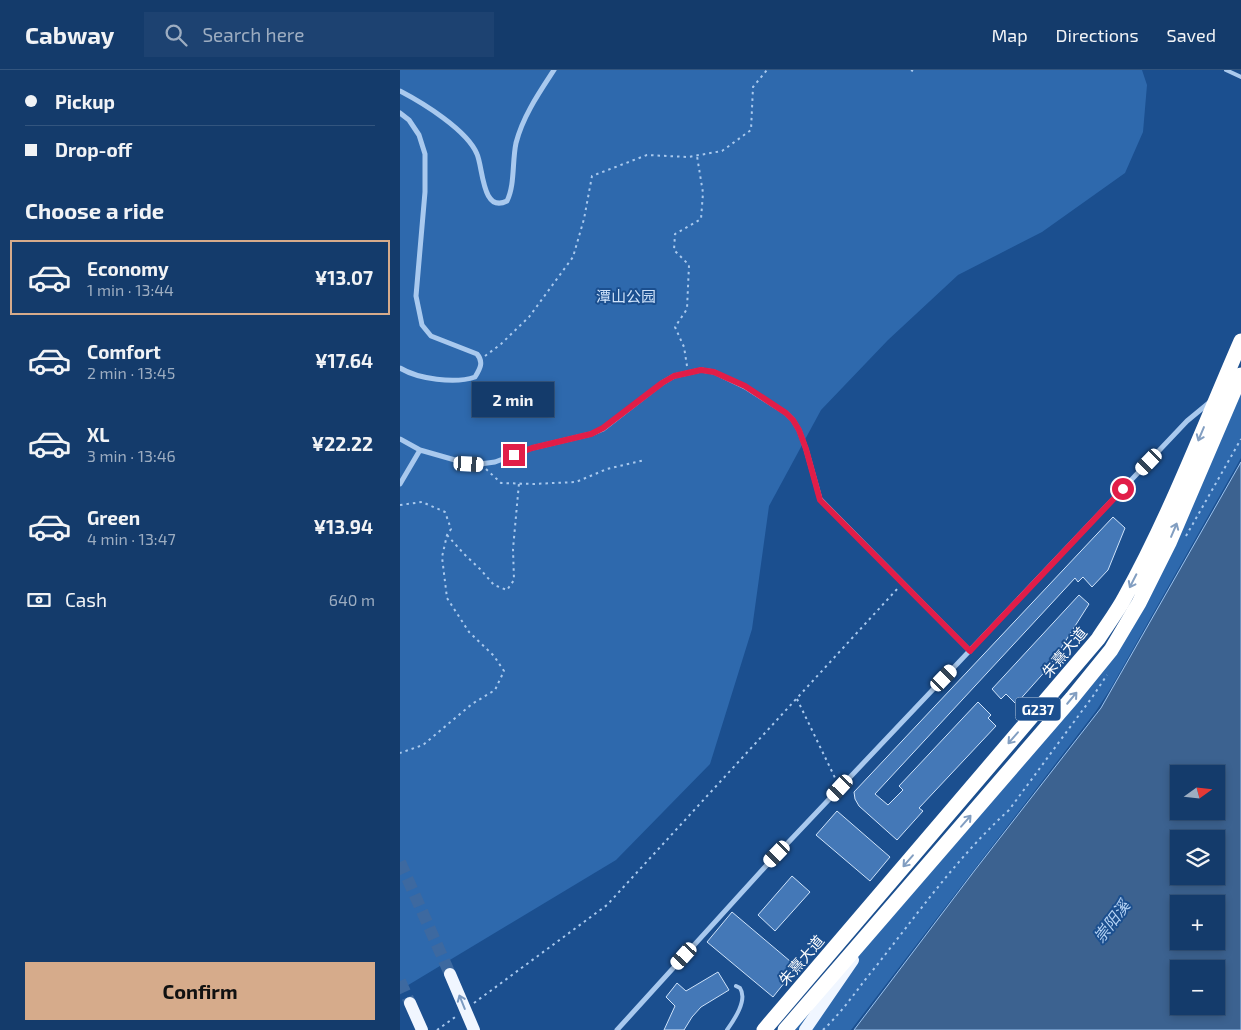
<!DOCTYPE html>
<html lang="en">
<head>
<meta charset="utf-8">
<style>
	body { margin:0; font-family:"Exo 2","Noto Sans SC",sans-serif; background:#1d4271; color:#f1f3f6; height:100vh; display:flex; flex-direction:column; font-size:19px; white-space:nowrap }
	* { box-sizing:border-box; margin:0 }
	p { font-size:16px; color:#9dadc1 }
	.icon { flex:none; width:28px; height:28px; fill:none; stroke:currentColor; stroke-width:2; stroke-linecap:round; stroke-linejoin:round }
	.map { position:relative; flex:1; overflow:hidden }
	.details { display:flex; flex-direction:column; background:#143b6b; width:400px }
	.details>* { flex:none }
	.banner { display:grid; align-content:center; height:110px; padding:0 25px; background:#143b6b }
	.needle { width:32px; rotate:75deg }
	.buttons { position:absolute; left:770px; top:695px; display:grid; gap:10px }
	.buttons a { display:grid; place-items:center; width:55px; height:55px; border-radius:0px; background:#143b6b; box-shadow:0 2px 8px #0003,0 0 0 1px #33557e; font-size:25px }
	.end { position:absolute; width:22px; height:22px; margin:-11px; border:6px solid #e11d48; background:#fff; box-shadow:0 0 0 2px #fff }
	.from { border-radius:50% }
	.bubble { position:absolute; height:35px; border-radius:0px; background:#143b6b; box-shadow:0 2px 8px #0003,0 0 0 1px #33557e; font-size:16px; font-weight:700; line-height:35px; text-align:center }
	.car { position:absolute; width:15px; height:30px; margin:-15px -8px; border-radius:6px; box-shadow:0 0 4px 1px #0007; background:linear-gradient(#fff 24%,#345 0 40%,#fff 0 76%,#345 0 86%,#fff 0) }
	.banner b { display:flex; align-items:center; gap:18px; height:48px; font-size:19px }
	.banner b+b { border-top:1px solid #33557e }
	.banner i { width:12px; height:12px; background:#f1f3f6 }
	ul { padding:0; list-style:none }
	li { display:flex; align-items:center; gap:15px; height:75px; margin:0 10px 8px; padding:0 15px; border:2px solid transparent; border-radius:0px }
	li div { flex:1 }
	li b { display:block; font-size:19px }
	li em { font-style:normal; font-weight:700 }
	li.current { border-color:#d6ab8b }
	li>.icon { width:45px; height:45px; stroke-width:1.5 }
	h2 { padding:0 25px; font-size:22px; line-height:60px }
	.pay { display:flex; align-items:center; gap:12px; height:55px; padding:0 25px; font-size:19px }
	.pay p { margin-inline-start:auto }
	.action { display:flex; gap:10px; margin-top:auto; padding:10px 25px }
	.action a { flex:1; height:58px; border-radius:0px; background:#d6ab8b; color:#111; font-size:20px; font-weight:700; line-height:58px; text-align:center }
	header { display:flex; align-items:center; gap:30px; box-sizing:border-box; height:70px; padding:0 25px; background:#143b6b; border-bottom:1px solid #33557e }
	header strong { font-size:24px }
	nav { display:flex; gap:28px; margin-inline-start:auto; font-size:18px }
	.search { width:350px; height:45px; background:#1d4271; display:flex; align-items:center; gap:12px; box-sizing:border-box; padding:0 18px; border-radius:0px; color:#9dadc1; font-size:19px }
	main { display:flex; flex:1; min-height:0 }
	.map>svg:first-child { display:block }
	.green { fill:#2e69ad }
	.water { fill:#3c6290; stroke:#9cc4f0; fill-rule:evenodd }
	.building { fill:#4478b7; stroke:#cfe3fa }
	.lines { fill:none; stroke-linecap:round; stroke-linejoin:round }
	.primary-tunnel { stroke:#3d69a0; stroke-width:12; stroke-dasharray:12 6; stroke-linecap:butt }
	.path { stroke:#a9c9ee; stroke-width:2; stroke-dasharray:2.5 4; stroke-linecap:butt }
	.lane { stroke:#a9c9ee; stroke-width:4 }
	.street { stroke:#a9c9ee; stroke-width:5 }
	.primary { stroke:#f0f6ff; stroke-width:12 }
	.highway { stroke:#fff; stroke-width:15 }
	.primary-bridge { stroke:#f0f6ff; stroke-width:12 }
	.oneway { stroke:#829ec1 }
	.oneway2 { stroke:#7b9ac1 }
	.route { stroke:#e11d48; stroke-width:6 }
	.labels { text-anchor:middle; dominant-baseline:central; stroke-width:4; stroke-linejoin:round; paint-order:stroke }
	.shield { fill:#1b4f8f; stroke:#bbcadd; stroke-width:1 }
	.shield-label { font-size:14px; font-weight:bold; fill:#fff }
	.park-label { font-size:15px; fill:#cfe3fa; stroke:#1b4f8f }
	.street-label { font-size:15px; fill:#fff; stroke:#1b4f8f }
	.water-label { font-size:16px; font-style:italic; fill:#b5d3f5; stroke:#1b4f8f }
</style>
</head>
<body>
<header>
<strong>Cabway</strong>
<div class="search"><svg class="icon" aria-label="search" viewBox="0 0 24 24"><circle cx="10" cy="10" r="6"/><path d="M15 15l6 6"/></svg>Search here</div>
<nav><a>Map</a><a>Directions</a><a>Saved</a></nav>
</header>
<main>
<section class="details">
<div class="banner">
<b><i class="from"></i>Pickup</b>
<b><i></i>Drop-off</b>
</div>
<h2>Choose a ride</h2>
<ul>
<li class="current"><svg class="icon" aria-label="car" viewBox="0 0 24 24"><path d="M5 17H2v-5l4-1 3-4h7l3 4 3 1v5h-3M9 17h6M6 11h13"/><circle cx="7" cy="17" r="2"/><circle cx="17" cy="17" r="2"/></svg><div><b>Economy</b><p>1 min · 13:44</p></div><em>¥13.07</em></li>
<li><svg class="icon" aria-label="car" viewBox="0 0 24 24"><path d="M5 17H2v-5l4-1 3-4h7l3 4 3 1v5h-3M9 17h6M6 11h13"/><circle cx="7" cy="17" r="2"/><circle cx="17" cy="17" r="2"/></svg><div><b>Comfort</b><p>2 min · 13:45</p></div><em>¥17.64</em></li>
<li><svg class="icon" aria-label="car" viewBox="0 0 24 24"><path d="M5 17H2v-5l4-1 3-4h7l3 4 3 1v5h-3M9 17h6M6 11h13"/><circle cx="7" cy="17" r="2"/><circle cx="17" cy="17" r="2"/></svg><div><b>XL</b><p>3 min · 13:46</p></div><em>¥22.22</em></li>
<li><svg class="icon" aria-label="car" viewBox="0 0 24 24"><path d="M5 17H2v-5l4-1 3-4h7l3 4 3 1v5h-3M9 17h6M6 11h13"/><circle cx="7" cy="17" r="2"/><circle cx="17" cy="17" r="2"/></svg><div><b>Green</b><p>4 min · 13:47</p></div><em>¥13.94</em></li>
</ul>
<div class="pay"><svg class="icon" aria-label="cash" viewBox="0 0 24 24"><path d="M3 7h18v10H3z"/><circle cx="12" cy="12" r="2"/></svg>Cash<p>640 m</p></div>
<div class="action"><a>Confirm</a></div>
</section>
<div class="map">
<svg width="841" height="960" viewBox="0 0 841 960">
	<rect width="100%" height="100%" fill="#1b4f8f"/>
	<!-- green -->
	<path class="green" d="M0,0H742L747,15L743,62L725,103L642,162L558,205L488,270L421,340L369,436L352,559L310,694L216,790L0,920Z
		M841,314V388L711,618L696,641L451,960H394L718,575Z"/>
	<!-- water -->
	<path class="water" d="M841,392V960H454L575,800L701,638ZM779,704H816V741H779ZM779,769H816V806H779ZM779,834H816V871H779ZM779,899H816V936H779Z"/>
	<!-- building -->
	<path class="building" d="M713,447L725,458L708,500L692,517L683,507L678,512L675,508L475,724L488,735L503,720L499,716L578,632L591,645L588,648L596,656L519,738L523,741L497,770L459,736L455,729L454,722Z
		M679,525L689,534L649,597L616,634L606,624L601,629L592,619Z
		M437,741L490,787L470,811L416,765Z
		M392,806L410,822L375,861L358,845Z
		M332,842L397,897L373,927L307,872Z
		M318,902L329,920L301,937L292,947L284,960H264L275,936L266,927L277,913L286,921Z"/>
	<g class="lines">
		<!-- primary-tunnel -->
		<path class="primary-tunnel" d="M0,792L50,904
			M0,911L10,933"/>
		<!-- path -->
		<path class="path" d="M511,0L513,1
			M85,286L101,274L129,247L173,187L184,149L192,106L247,85L288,87L322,81L351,60L353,17L367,0
			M287,296L284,277L275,257L287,239L289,195L274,180L275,164L301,149L303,123L297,86
			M86,399L101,413L133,414L176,412L207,399L245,390
			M0,435L22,432L45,442L51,459L47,465L42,487L47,528L69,562L94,586L104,601L95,620L72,634L23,675L0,683
			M47,465L64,484L80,499L94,515L107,520L114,510L113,479L119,413
			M786,466L841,369
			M397,629L437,712
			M74,933L207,835L499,517
			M37,960L58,945
			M423,960C439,945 452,927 465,910C512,852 554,790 609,740L693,626L707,605"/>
		<!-- lane -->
		<path class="lane" d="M826,0L841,7
			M327,960C334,950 348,930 340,918L336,916"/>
		<!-- street -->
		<path class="street" d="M0,21C23,33 67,60 77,84C83,97 82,144 107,131C115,115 112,92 116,73C123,46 139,23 154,0
			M0,43L9,50L19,65L25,84V122L16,226L22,255L31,266L77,284C84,292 80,299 75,307C55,314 18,309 0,298
			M0,369L20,380L69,394H80L95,392L132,378L191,364L203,359L262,313L274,306L301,300L314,302L345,317L386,343L393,350L399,360L406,379L420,429L570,581
			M0,414L20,380
			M217,960L365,797L787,351L810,332"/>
		<!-- primary -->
		<path class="primary" d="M10,933L22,960
			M405,960L453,890"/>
		<!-- highway -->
		<path class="highway" d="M364,960L698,569C707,555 717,542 725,527C770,446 804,356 841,271
			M385,960L672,628L711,580L739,533L769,473L841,305"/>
		<!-- primary-bridge -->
		<path class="primary-bridge" d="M50,904L74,960"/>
	</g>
	<!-- one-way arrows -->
	<defs><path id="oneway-shaft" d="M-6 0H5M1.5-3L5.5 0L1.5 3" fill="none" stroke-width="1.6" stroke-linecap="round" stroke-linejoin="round" transform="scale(1.25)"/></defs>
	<g class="oneway">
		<use href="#oneway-shaft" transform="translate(801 364) rotate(113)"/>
		<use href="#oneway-shaft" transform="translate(774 460) rotate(-67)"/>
		<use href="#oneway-shaft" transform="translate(733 511) rotate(117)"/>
		<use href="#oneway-shaft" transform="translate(672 628) rotate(-50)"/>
		<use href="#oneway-shaft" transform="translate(613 668) rotate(131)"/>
		<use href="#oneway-shaft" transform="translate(566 751) rotate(-49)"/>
		<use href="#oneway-shaft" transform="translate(508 791) rotate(131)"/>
	</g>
	<use class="oneway2" href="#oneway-shaft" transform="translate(62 932) rotate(-112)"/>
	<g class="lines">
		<!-- route -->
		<path class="route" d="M114,385L132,378L191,364L203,358L262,313L274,306L301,300L314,302L345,316L386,343L393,350L399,360L406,379L420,430L570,581L723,419"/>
	</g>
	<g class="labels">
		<!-- shield labels -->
		<rect class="shield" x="615.5" y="627.5" width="45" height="23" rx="4"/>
		<g class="shield-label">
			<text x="638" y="639">G237</text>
		</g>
		<!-- park labels -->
		<g class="park-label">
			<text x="226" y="226">潭山公园</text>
		</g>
		<!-- street labels -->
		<g class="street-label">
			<text transform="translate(664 582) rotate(-50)">朱熹大道</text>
			<text transform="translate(401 890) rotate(-49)">朱熹大道</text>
		</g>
		<!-- water labels -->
		<g class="water-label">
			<text transform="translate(711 851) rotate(-53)">崇阳溪</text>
		</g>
	</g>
</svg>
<div class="buttons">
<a><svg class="needle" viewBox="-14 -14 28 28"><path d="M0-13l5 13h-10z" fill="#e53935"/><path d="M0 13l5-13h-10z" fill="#9dadc1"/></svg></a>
<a><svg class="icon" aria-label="layers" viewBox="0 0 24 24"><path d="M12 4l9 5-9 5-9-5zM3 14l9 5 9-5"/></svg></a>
<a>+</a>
<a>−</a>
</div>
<i class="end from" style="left:723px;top:419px"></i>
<i class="end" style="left:114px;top:385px"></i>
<div class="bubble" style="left:72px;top:312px;width:82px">2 min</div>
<i class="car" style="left:749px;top:392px;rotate:224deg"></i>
<i class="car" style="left:69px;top:394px;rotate:93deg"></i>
<i class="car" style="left:544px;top:608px;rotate:44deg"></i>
<i class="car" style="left:440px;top:718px;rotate:223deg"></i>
<i class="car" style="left:377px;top:784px;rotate:224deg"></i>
<i class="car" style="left:284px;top:886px;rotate:222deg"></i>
</div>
</main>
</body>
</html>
